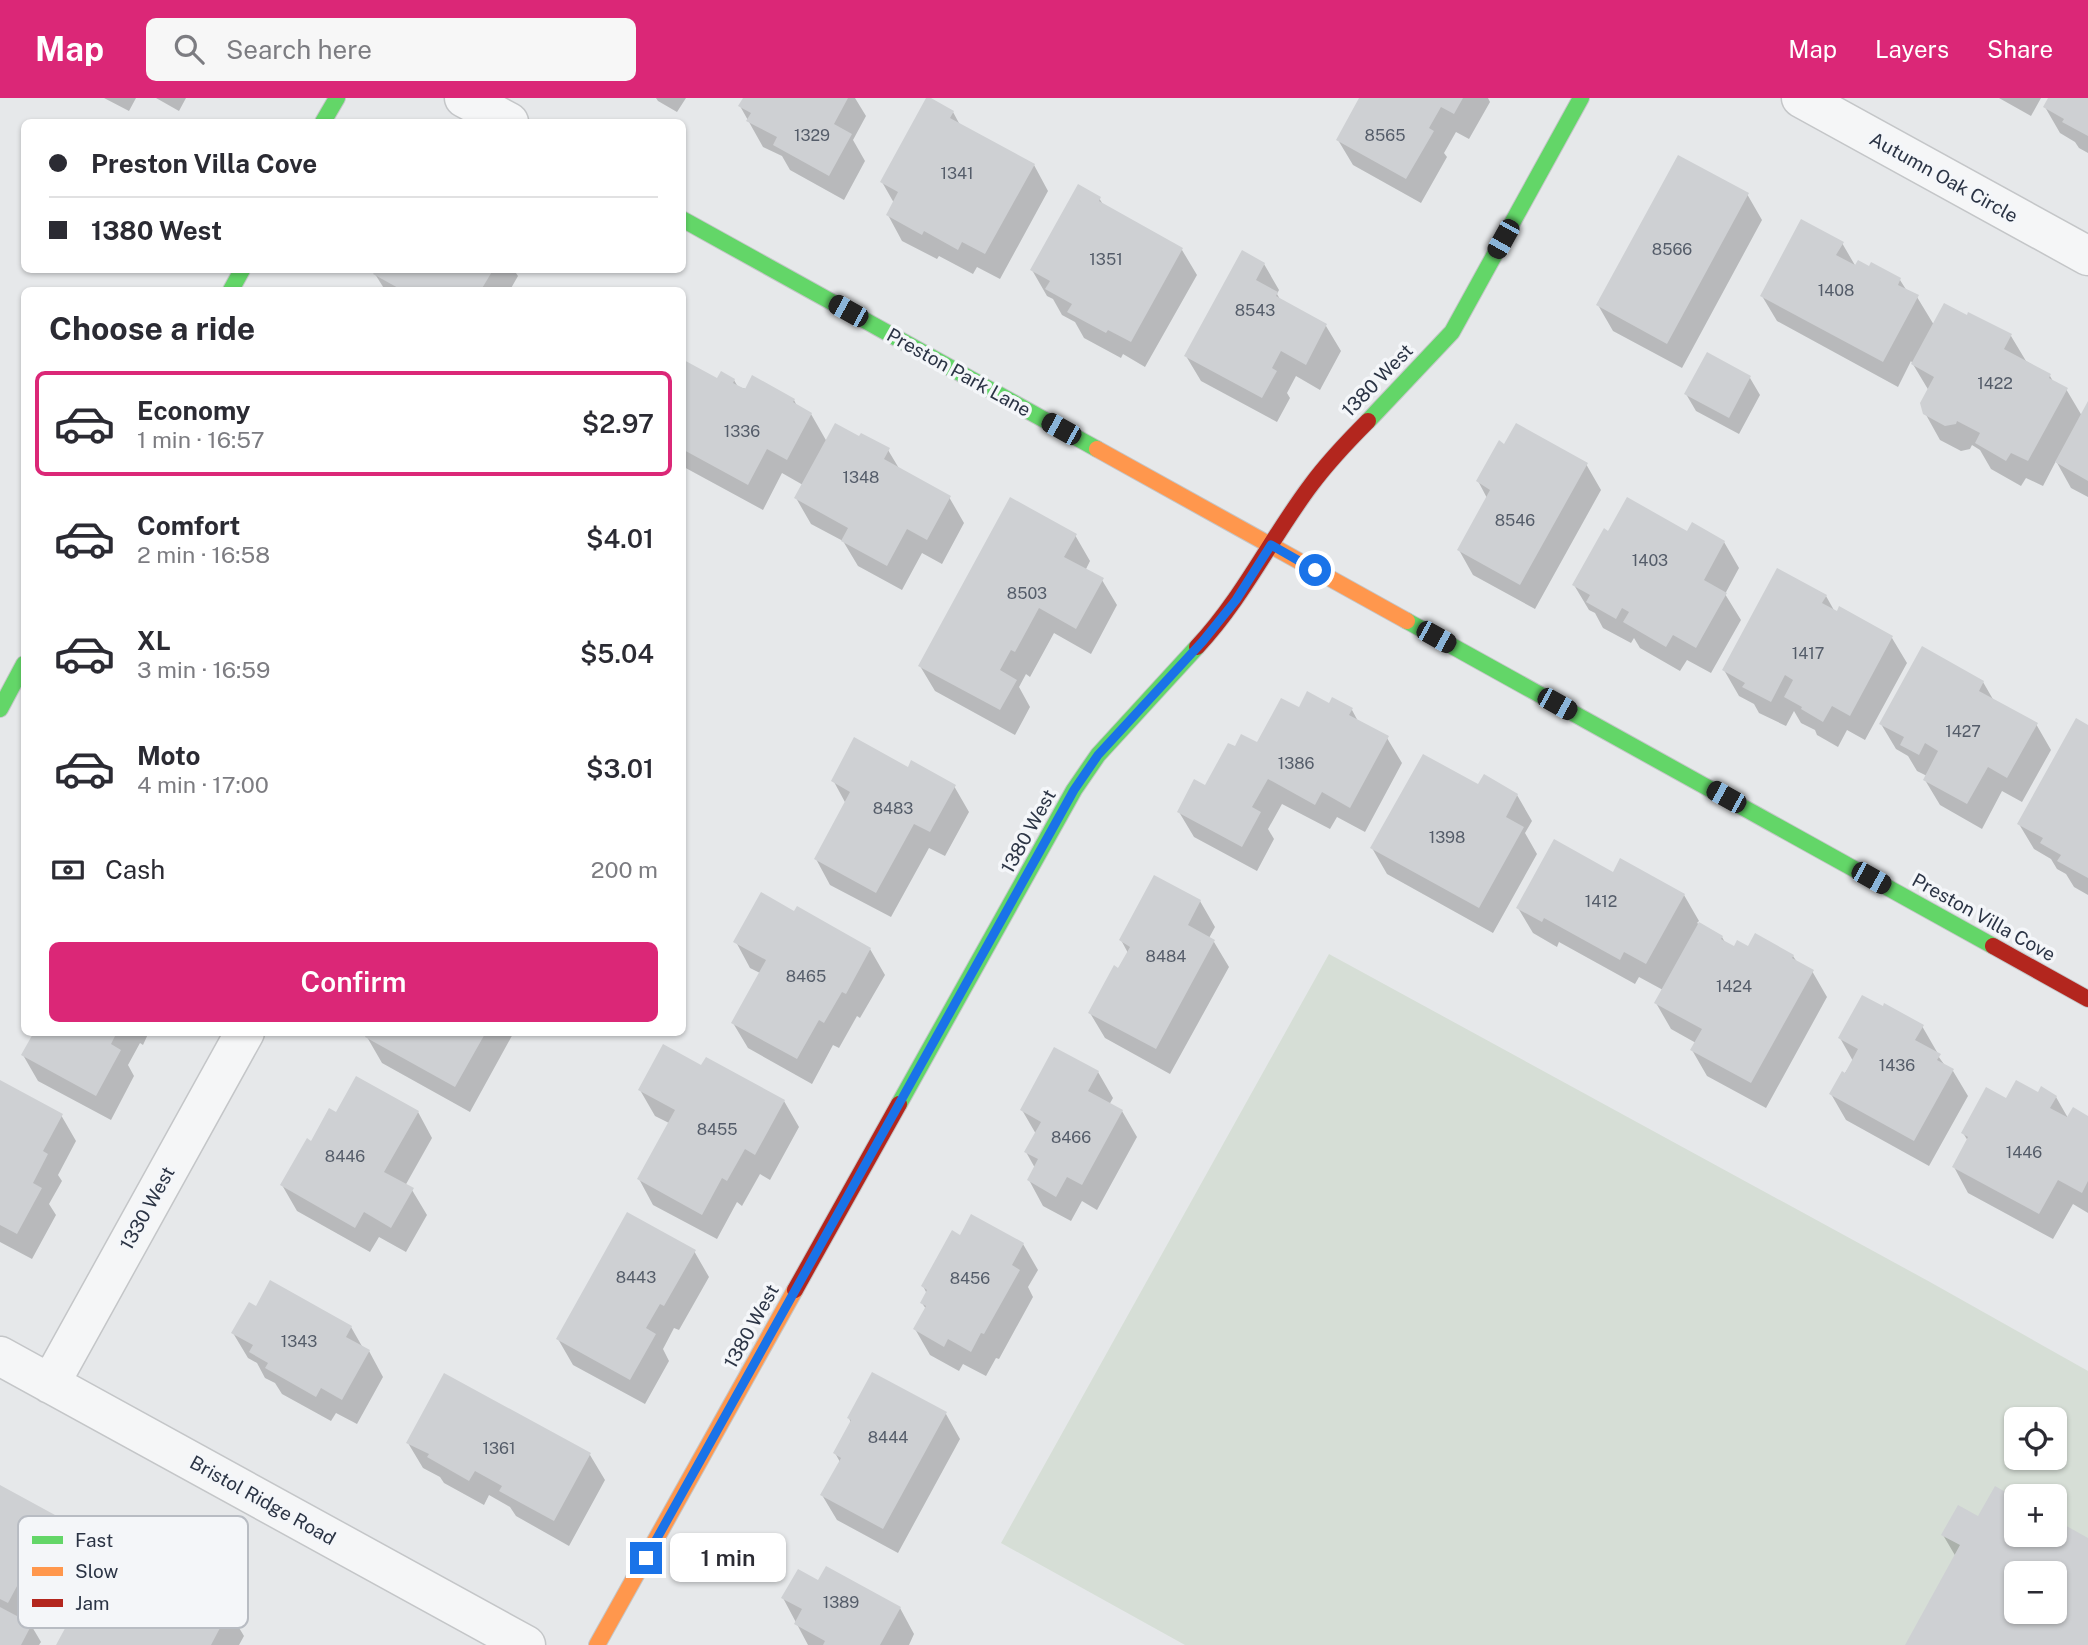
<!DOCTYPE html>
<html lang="en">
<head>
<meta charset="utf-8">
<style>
	body { margin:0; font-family:"Public Sans",sans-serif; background:#f7f7f7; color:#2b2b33; height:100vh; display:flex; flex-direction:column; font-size:26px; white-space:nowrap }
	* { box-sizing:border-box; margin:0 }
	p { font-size:23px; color:#7c7c81 }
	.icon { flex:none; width:38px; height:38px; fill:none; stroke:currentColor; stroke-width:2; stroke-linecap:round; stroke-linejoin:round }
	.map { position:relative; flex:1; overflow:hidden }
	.side { position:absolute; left:21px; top:189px; width:665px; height:749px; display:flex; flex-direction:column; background:#fff; border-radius:10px; box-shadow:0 2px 5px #0004 }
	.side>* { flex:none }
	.top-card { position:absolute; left:21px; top:21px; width:665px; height:154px; border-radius:10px; box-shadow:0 2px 5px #0004; display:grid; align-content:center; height:154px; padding:0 28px; background:#fff }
	.buttons { position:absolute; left:2004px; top:1309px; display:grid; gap:14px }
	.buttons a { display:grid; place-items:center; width:63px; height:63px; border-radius:10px; background:#fff; box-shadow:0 2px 5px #0004; font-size:35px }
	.end { position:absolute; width:32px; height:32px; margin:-16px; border:9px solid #1a73e8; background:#fff; box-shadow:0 0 0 4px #fff }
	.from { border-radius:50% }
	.bubble { position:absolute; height:49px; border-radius:10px; background:#fff; box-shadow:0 2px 5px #0004; font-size:23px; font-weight:600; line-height:49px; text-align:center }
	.car { position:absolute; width:21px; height:42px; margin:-21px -10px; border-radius:9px; box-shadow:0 0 5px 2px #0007; background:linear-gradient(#222 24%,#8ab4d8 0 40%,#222 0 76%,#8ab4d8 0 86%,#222 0) }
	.top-card b { display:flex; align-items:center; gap:24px; height:66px; font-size:26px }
	.top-card b+b { border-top:2px solid #e1e1e2 }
	.top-card i { width:18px; height:18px; background:#2b2b33 }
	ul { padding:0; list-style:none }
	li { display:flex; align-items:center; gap:21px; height:105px; margin:0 14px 10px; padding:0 14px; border:4px solid transparent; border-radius:10px }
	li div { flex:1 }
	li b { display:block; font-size:26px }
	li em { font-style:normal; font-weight:600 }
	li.current { border-color:#db2777 }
	li>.icon { width:63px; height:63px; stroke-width:1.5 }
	h2 { padding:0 28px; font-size:32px; line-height:84px }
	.pay { display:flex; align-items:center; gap:18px; height:77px; padding:0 28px; font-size:26px }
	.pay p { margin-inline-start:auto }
	.action { display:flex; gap:14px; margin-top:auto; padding:14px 28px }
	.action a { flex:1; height:80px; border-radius:10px; background:#db2777; color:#fff; font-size:28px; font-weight:600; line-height:80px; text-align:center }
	header { display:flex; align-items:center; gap:42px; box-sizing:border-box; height:98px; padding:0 35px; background:#db2777; color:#fff }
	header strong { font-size:33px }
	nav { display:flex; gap:38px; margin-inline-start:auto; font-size:24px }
	.search { width:490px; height:63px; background:#f7f7f7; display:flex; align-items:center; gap:18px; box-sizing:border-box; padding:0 24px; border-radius:10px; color:#7c7c81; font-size:26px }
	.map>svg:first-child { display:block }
	.green { fill:#d6ded6; fill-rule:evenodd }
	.shadow { fill:#0003; fill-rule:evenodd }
	.building { fill:#ced0d3; fill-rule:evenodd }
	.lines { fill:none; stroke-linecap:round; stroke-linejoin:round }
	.street-casing { stroke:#c4c6c8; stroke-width:41 }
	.fast-casing { stroke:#c4c6c8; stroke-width:18 }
	.slow-casing { stroke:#c4c6c8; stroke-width:18 }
	.jam-casing { stroke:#c4c6c8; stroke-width:18 }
	.street { stroke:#f5f6f7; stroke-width:38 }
	.fast { stroke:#63d668; stroke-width:16 }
	.slow { stroke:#ff974d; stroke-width:16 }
	.jam { stroke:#b3261e; stroke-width:16 }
	.route { stroke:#1a73e8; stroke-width:9 }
	.labels { text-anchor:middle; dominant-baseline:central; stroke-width:7; stroke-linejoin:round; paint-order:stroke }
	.number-label { font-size:16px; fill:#545c69 }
	.street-label { font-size:19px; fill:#2b3445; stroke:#f4f6f9 }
	.key { fill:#f4f6f9; stroke:#b8bcc3; stroke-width:2 }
	.key-label { font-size:19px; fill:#2b3445 }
</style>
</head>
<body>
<header>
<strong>Map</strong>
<div class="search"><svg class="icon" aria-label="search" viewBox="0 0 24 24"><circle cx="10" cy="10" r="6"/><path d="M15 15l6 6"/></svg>Search here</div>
<nav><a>Map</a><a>Layers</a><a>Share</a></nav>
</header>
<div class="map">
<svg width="2088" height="1547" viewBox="0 0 2088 1547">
	<rect width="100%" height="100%" fill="#e6e8ea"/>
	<!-- green -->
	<path class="green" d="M1329,856L1930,1184L2088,1273V1547H1185L1001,1445ZM2016,1321H2054V1360H2016ZM2016,1398H2054V1437H2016ZM2016,1475H2054V1514H2016Z"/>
	<!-- shadow -->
	<path class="shadow" d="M104,0H136L129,13Z
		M156,0H186L179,13Z
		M656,0H686L677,14L658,3Z
		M745,0H855L866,18L853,42L865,63L844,102L790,72L782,58L763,49L740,8Z
		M1361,0H1488L1490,4L1469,41L1456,34L1444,55L1447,59L1421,105L1353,67L1338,42Z
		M1999,0H2041L2031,18Z
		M2050,0H2088V55L2079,50L2075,44L2060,35L2045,9Z
		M953,14L960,27L1034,67L1048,93L1000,181L977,169L973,176L939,158L937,161L902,143L888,117L894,105L882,84Z
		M1747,96L1762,122L1682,270L1613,233L1598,207Z
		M1099,100L1104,108L1182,152L1197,177L1145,269L1123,256L1121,260L1084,240L1075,224L1062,217L1053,201L1047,198L1032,172Z
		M1842,145L1856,169L1900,182L1907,193L1917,199L1934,227L2011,238L2026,263L2050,278L2054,285L2066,291L2082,318L2088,307V399L2071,390L2056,363L2043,388L2026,380L2021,388L1991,371L1980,352L1972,347L1970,351L1961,353L1940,342L1925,315L1929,293L1911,263L1898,289L1777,223L1762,198Z
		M1264,166L1279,192L1277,196L1281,203L1326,228L1341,253L1320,292L1296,278L1287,295L1290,300L1277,324L1201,283L1186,258Z
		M378,172H514L518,178L510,192H385L375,176Z
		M682,263L717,282H734L738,289L794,302L797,308L811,316L827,344L888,352L900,372L949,399L964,425L942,466L922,455L902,492L858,468L843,443L811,426L796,400L803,387L782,375L763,412L682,368Z
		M1750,280L1760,297L1739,336L1696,313L1686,296Z
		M1505,348L1586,366L1601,392L1535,511L1473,477L1459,452L1487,400L1478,383Z
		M1609,435H1688L1724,444L1739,470L1725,496L1741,522L1711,575L1687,562L1680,573L1640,550L1634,540L1631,545L1603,530L1595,515L1589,512L1574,487Z
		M1075,437L1090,463L1085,473L1102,482L1117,507L1091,556L1054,535L1030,579L1026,576L1019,589L1030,609L1015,637L935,593L920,568Z
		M1826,498L1835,514L1892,540L1907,565L1865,642L1847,632L1838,649L1817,637L1815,632L1801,625L1794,613L1786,628L1759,615L1754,606L1739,598L1724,572Z
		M1983,584L1994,603L2036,626L2051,652L2022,704L2002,693L1982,731L1940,707L1925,682L1927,678L1917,673L1908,658L1896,651L1881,626Z
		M1330,608L1352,612L1359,625L1387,640L1402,665L1365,734L1337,719L1330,731L1282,706L1268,731L1274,741L1257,773L1194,739L1179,714L1206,689L1236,651L1258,646L1299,612Z
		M2088,629V797L2074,789L2066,776L2057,771L2051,761L2034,751L2019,726Z
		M909,671L954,688L969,714L945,758L929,750L891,819L830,787L816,761L846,706L833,682Z
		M1479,689L1517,697L1532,723L1525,735L1537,756L1493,835L1387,776L1372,750Z
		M1613,776L1684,797L1699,823L1697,825L1722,839L1726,846L1734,851L1749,850L1793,858L1797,864L1812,873L1827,899L1766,1010L1707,978L1692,952L1696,945L1671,931L1656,905L1663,892L1639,879L1635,886L1559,844L1557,849L1533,835L1518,810Z
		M1200,803L1215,829L1209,840L1214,844L1229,869L1170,976L1105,940L1090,915L1128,855L1121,842Z
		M795,815L870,851L885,877L860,920L857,918L839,950L833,947L812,986L748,950L733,925L760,875L750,870L736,844Z
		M1922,928L1937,954L1936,955L1946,969L1953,973L1968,998L1929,1068L1846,1022L1831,996L1853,963L1840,940Z
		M36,934H149L143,947L140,945L128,967L134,978L111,1022L38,983L23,957Z
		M369,934H514L470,1014L382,965L367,939Z
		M702,969L784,1003L799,1029L770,1082L760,1076L742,1108L737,1104L717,1141L653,1107L639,1081L669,1025L655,1018L640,992Z
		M1098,974L1113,1000L1109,1007L1122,1013L1137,1039L1097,1112L1082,1103L1071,1123L1043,1108L1029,1082L1035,1070L1026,1054L1036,1036L1022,1012Z
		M0,984L61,1017L76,1043L58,1077L62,1083L49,1106L56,1117L32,1161L0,1144Z
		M2038,996L2056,999L2068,1020H2088V1115L2073,1106L2053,1141L1968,1095L1954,1069L1968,1043L1963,1035L2007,1002Z
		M418,1014L432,1040L405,1088L412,1092L427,1117L406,1154L379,1139L370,1154L297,1113L282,1087L312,1045L336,1016Z
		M960,1139L1023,1146L1038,1172L1028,1189L1033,1199L999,1261L996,1260L986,1278L963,1266L959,1273L930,1257L915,1231L926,1211L922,1205L927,1196L923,1188Z
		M694,1153L709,1179L679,1232L674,1230L663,1251L669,1263L645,1306L573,1267L558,1241Z
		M257,1210L351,1229L363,1250L369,1253L383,1279L357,1326L336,1315L331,1323L282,1296L275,1285L265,1280L257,1265L248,1260L233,1235Z
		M445,1277L590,1357L605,1382L569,1448L516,1418L510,1409L489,1397L484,1407L444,1385L440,1379L423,1370L408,1345Z
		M946,1316L960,1341L898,1455L837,1422L822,1397L840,1364L835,1355L851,1325L849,1320Z
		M0,1389L54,1418L69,1444L26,1524L31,1527L41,1544L39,1547H0Z
		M2016,1402V1437H2054L2088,1441V1547H1907L1956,1459L1943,1437ZM2016,1475H2054V1514H2016Z
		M163,1477L229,1513L244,1538L239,1547H58L155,1492Z
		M819,1484L900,1510L914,1536L909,1547H808L783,1500Z"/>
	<!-- building -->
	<path class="building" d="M743,0H848L834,26L852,36L829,78L773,47L777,39L746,23L751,15L738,8Z
		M926,0H931L954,13L950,20L1035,66L985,156L962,144L958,152L924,133L922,137L886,117L898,94L880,84Z
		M1359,0H1463L1454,16L1441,9L1429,30L1434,33L1406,81L1336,42Z
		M2048,0H2088V38L2062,24L2064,21L2043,9Z
		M1678,57L1749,95L1667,246L1596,207Z
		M1078,86L1101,99L1099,103L1183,150L1131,244L1108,232L1106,235L1067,214L1072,206L1045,191L1050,183L1030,172Z
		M1801,121L1844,144L1836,157L1855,167L1858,162L1869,168L1871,164L1901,180L1898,187L1919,197L1883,264L1760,198Z
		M1242,152L1265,165L1256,182L1278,194L1276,198L1327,226L1306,267L1281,253L1272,270L1277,273L1262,300L1184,258Z
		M376,172H493L481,192H399L400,191L373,176Z
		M1944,205L1967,217L1968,214L2012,236L2004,251L2051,276L2049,280L2068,290L2028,363L2011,355L2006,363L1975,345L1980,335L1957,323L1956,326L1945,328L1923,316L1920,305L1934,279L1911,266Z
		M1707,254L1751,278L1729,320L1684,296Z
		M682,261L717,280L721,273L735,281L733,285L745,291L752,277L795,301L793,304L812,315L787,362L767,351L748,387L682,351Z
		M2088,303V383L2055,364Z
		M835,325L859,338L861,335L890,350L884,361L951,398L927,442L907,431L887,468L841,443L848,430L794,400Z
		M1516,325L1588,365L1520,487L1457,452L1490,392L1476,383L1499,342L1504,346Z
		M1010,399L1077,436L1064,459L1104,480L1076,531L1039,510L1015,554L1011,552L1000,572L1017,582L1000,612L918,568Z
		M1627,399L1687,433L1692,424L1725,443L1704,482L1727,495L1696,550L1673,537L1666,549L1623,524L1629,514L1622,510L1616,521L1586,504L1590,497L1572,487L1604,430L1608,433Z
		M1777,470L1827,497L1822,505L1837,513L1839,508L1893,538L1850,618L1832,608L1823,624L1801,611L1802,609L1784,599L1793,582L1785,577L1771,604L1742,589L1745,585L1722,572Z
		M1922,548L1984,583L1979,593L2038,625L2007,680L1988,669L1967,706L1923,682L1938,653L1925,645L1919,657L1900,647L1904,639L1879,626Z
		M1307,593L1329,605L1332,599L1353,610L1349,617L1389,638L1350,710L1322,694L1315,707L1268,681L1252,709L1261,714L1242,749L1177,714L1194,681L1205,687L1228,645L1235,648L1241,636L1257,644L1281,600L1299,609Z
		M2076,620L2088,627V780L2057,763L2061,757L2040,745L2043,740L2017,726Z
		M854,639L908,669L911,662L956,687L930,734L914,726L876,795L814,761L850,694L831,683Z
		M1423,656L1478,686L1484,676L1518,696L1506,719L1524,729L1479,810L1370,750Z
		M1554,741L1613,774L1620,760L1685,796L1646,866L1624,854L1620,862L1544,820L1542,824L1516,810Z
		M1154,777L1201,802L1188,827L1215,842L1156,951L1088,915L1114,867L1118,870L1130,849L1119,842Z
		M761,794L794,813L797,808L871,850L846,896L842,894L824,925L819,922L797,961L731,925L766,862L733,844Z
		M1699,824L1723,838L1721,841L1734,848L1737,842L1748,848L1755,835L1794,857L1792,860L1814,872L1751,985L1690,952L1702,931L1654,905Z
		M1862,897L1883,908L1884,905L1924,927L1915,942L1941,956L1937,962L1954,971L1914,1043L1829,996L1842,973L1845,975L1858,951L1838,940Z
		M34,934H117L111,946L121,952L96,998L21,957Z
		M367,934H486L455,989L365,939Z
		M663,946L701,967L706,959L785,1002L755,1057L745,1051L727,1083L722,1080L702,1117L637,1081L675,1012L638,992Z
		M1054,949L1099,973L1088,993L1123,1012L1082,1087L1067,1079L1056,1099L1027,1082L1038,1061L1024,1054L1041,1024L1020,1012Z
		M356,978L419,1013L384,1074L414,1090L391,1130L364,1114L355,1130L280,1087L307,1040L311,1043L329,1010L336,1014Z
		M0,982L63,1016L43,1053L48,1056L33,1085L42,1090L17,1136L0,1127Z
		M2016,982L2038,994L2041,988L2057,998L2050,1010L2067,1019L2073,1009L2088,1018V1083L2082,1095L2058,1082L2039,1116L1952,1069L1968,1039L1961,1035L1986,989L2006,1000Z
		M627,1114L696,1152L664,1208L660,1206L646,1230L656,1236L630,1282L556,1241Z
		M971,1116L1024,1145L1012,1167L1020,1172L984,1236L981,1235L971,1254L948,1241L944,1249L913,1231L926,1208L920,1205L927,1192L921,1188L952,1132L960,1137Z
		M270,1182L352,1228L346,1239L370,1252L342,1302L321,1290L316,1299L265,1270L268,1265L249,1254L253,1247L231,1235L249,1204L256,1208Z
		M872,1274L947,1314L883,1431L820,1397L841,1360L833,1355L851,1322L847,1320Z
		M444,1275L591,1355L554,1423L499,1393L502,1388L475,1373L469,1383L427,1359L429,1356L406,1345Z
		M0,1387L55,1417L8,1505L0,1501Z
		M1995,1388L2016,1400V1437H2054V1421L2088,1440V1547H1905L1960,1447L1941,1437L1958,1407L1978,1418ZM2016,1475H2054V1514H2016Z
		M826,1468L901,1509L880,1547H823L825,1543L794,1526L802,1511L781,1500L798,1471L818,1482Z
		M120,1472L154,1490L163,1475L230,1511L211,1547H56L89,1486L108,1496Z
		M0,1509L32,1526L21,1547H0Z"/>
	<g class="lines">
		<!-- street casing -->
		<g class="street-casing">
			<path id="street" d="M464,0L509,24
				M1801,0L2088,158
				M0,1258L526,1547
				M50,1286L245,934"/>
		</g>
		<!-- fast casing -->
		<g class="fast-casing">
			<path id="fast" d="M323,24L337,0
				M682,121L1097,351
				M231,192L242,172
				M1368,323L1452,234L1581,0
				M1407,523L1993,848
				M0,611L24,566
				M899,1006L1074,692L1098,657L1197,549"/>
		</g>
		<!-- slow casing -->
		<g class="slow-casing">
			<path id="slow" d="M1097,351L1407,523
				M597,1547L795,1192"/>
		</g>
		<!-- jam casing -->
		<g class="jam-casing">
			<path id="jam" d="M1197,549C1243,500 1271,440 1311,387C1328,364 1348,343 1368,323
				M1993,848L2088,901
				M795,1192L899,1006"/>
		</g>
		<!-- street -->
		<use href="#street" class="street"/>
		<!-- fast -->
		<use href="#fast" class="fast"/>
		<!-- slow -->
		<use href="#slow" class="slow"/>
		<!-- jam -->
		<use href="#jam" class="jam"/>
	</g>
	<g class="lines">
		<!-- route -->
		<path class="route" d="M646,1460L1074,692L1098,657L1203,543L1236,502L1271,447L1315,472"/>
	</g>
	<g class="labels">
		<!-- number labels -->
		<g class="number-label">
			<text x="812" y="37">1329</text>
			<text x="1385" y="37">8565</text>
			<text x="957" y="75">1341</text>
			<text x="1672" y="151">8566</text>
			<text x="1106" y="161">1351</text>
			<text x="1836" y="192">1408</text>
			<text x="1255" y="212">8543</text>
			<text x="1995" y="285">1422</text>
			<text x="742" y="333">1336</text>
			<text x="861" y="379">1348</text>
			<text x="1515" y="422">8546</text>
			<text x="1650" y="462">1403</text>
			<text x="1027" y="495">8503</text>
			<text x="1808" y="555">1417</text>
			<text x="1963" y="633">1427</text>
			<text x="1296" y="665">1386</text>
			<text x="893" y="710">8483</text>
			<text x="1447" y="739">1398</text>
			<text x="1601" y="803">1412</text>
			<text x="1166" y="858">8484</text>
			<text x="806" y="878">8465</text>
			<text x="1734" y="888">1424</text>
			<text x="1897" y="967">1436</text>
			<text x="717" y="1031">8455</text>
			<text x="1071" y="1039">8466</text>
			<text x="2024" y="1054">1446</text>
			<text x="345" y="1058">8446</text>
			<text x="636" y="1179">8443</text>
			<text x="970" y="1180">8456</text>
			<text x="299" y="1243">1343</text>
			<text x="888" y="1339">8444</text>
			<text x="499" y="1350">1361</text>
			<text x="841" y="1504">1389</text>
		</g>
		<!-- street labels -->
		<g class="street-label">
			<text transform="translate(1944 79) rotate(29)">Autumn Oak Circle</text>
			<text transform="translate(959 274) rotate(29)">Preston Park Lane</text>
			<text transform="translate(1377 282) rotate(-46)">1380 West</text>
			<text transform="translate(1028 733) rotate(-61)">1380 West</text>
			<text transform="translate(1984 819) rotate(29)">Preston Villa Cove</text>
			<text transform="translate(147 1110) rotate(-61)">1330 West</text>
			<text transform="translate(751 1228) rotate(-61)">1380 West</text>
			<text transform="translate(263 1402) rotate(29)">Bristol Ridge Road</text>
		</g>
	</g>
	<!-- legend -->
	<rect x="18" y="1418" width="230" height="112" rx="10" class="key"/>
	<rect x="32" y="1438" width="31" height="8" fill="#63d668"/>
	<rect x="32" y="1469" width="31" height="9" fill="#ff974d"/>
	<rect x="32" y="1501" width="31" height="8" fill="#b3261e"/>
	<g class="key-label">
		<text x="75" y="1449">Fast</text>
		<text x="75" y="1480">Slow</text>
		<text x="75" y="1512">Jam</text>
	</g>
</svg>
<div class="buttons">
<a><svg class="icon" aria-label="locate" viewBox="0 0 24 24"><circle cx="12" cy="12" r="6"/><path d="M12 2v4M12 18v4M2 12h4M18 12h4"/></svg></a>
<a>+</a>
<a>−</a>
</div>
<i class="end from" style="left:1315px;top:472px"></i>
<i class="end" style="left:646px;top:1460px"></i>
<div class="bubble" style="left:670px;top:1435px;width:116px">1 min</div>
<i class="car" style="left:1503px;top:141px;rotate:209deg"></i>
<i class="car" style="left:848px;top:213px;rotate:299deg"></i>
<i class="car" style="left:1061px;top:331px;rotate:299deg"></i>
<i class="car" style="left:1436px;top:539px;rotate:119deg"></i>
<i class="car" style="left:1557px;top:606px;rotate:119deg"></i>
<i class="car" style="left:1726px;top:699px;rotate:299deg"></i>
<i class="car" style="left:1871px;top:780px;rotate:119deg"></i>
<div class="top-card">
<b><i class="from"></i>Preston Villa Cove</b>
<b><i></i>1380 West</b>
</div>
<section class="side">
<h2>Choose a ride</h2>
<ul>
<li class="current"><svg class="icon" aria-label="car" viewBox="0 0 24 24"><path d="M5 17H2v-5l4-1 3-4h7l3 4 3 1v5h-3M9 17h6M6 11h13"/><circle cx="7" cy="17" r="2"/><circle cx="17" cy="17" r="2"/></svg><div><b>Economy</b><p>1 min · 16:57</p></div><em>$2.97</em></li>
<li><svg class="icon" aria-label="car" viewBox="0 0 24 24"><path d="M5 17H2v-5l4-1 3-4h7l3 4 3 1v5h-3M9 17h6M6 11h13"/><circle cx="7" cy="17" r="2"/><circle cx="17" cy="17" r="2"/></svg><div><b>Comfort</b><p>2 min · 16:58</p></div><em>$4.01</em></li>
<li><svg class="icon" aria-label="car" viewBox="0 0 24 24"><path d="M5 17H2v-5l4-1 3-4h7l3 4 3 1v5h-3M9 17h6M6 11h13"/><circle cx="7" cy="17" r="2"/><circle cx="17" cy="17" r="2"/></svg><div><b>XL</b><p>3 min · 16:59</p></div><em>$5.04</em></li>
<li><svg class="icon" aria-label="car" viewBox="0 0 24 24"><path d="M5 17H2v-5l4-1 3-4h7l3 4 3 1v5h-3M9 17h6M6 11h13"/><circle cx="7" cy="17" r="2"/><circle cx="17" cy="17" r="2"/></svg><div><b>Moto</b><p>4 min · 17:00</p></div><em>$3.01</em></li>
</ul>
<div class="pay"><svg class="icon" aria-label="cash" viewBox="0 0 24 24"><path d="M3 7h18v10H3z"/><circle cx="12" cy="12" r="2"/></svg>Cash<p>200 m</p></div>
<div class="action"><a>Confirm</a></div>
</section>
</div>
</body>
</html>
